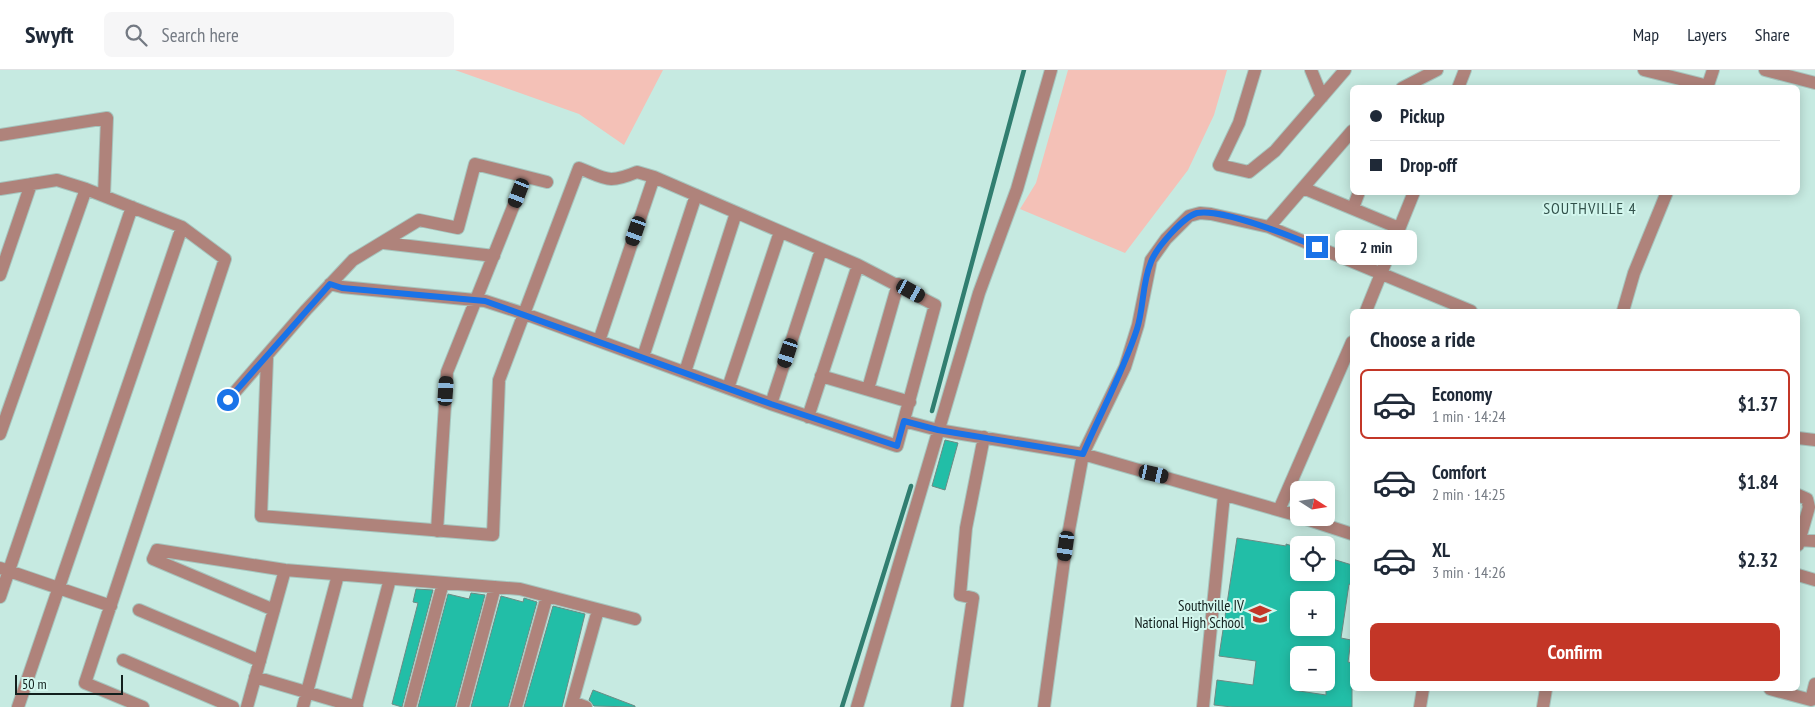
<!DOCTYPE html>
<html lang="en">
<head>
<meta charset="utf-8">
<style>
	body { margin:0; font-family:"PT Sans Narrow",sans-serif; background:#f6f6f7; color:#1f2937; height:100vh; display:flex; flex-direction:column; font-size:19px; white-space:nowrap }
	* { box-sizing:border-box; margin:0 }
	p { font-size:16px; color:#747a83 }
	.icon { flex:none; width:28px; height:28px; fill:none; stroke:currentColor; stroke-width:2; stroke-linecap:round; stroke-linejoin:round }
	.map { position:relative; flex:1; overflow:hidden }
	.details { position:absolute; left:1350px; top:239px; width:450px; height:382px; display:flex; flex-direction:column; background:#fff; border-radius:8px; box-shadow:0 2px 12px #0003 }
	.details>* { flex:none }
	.guide { position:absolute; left:1350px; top:15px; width:450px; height:110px; border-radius:8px; box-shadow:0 2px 12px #0003; display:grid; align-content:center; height:110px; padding:0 20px; background:#fff }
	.needle { width:32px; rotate:102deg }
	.fabs { position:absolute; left:1290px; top:411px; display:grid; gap:10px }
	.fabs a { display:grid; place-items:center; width:45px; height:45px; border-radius:8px; background:#fff; box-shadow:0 2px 12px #0003; font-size:25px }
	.scale { position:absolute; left:15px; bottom:12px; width:108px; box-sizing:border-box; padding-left:5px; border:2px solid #121f1d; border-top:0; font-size:14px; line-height:18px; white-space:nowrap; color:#121f1d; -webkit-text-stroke:4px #d3f7ee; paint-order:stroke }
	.end { position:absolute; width:22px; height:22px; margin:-11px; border:6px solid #1a73e8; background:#fff; box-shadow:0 0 0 2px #fff }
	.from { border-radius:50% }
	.bubble { position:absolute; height:35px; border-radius:8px; background:#fff; box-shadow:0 2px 12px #0003; font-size:16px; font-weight:700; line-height:35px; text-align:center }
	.car { position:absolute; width:15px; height:30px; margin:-15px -8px; border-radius:6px; box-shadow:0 0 4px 1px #0007; background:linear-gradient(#222 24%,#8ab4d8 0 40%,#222 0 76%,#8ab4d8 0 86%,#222 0) }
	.guide b { display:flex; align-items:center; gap:18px; height:48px; font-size:19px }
	.guide b+b { border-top:1px solid #e0e1e3 }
	.guide i { width:12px; height:12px; background:#1f2937 }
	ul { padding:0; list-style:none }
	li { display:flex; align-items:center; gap:15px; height:70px; margin:0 10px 8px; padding:0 10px; border:2px solid transparent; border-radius:8px }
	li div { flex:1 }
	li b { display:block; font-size:19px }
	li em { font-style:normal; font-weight:700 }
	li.selected { border-color:#c33627 }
	li>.icon { width:45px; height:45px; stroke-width:1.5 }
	h2 { padding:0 20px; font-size:22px; line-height:60px }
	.action { display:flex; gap:10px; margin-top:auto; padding:10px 20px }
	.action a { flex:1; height:58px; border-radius:8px; background:#c33627; color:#fff; font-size:20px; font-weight:700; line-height:58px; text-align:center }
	header { display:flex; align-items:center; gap:30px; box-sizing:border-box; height:70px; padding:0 25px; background:#fff; border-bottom:1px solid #e0e1e3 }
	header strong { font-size:24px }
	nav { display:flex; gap:28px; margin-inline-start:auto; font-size:18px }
	.search { width:350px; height:45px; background:#f6f6f7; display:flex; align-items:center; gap:12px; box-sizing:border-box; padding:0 18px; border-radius:8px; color:#747a83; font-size:19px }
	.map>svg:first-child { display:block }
	.green { fill:#f4c1b7 }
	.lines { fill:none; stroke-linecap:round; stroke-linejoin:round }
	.stream { stroke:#307e70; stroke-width:4.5 }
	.building { fill:#22bea7; stroke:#6b8c85; fill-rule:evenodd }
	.minor-casing { stroke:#a6c5be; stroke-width:14 }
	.minor { stroke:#af837b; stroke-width:12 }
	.route { stroke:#1a73e8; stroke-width:6 }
	.labels { text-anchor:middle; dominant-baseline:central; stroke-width:4; stroke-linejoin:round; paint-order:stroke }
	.poi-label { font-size:15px; fill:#121f1d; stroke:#d3f7ee; text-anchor:end }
	.neighbourhood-label { font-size:16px; letter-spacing:1px; fill:#32524b; stroke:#d3f7ee }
</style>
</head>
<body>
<header>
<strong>Swyft</strong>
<div class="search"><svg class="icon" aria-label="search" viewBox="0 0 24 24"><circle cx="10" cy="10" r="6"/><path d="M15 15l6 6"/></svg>Search here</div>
<nav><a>Map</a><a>Layers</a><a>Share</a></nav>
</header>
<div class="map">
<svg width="1815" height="637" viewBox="0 0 1815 637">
	<rect width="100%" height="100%" fill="#c6eae1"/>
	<!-- green -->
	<path class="green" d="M455,0H663L624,75L579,44Z
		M1068,0H1227L1214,45L1188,100L1125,183L1020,139L1036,113Z"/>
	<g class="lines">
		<!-- stream -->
		<path class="stream" d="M932,341L1024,0
			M842,637L911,416"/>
	</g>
	<!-- building -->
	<path class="building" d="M945,370L958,373L945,420L932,416Z
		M1237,468L1286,476V474L1299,478V502H1326V487L1352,495V515L1349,514L1341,568L1351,570L1348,592L1352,593V637H1232L1214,635L1217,610L1253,615L1256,591L1219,586ZM1299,530H1326V558H1299ZM1299,577L1326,581V625L1299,621Z
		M416,519L433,520L402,637L392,634L418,533L413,532Z
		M471,523L485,525L455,637H418L448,524L469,529Z
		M501,526L523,532L524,528L537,532L508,637H471Z
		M553,536L585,544L562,637H524Z
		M593,620L635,636V637L594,636L589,630Z"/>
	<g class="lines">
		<!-- minor casing -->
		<g class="minor-casing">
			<path id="minor" d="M1255,0L1239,53L1219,95L1249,102L1275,81L1345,0
				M1311,0L1322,27
				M1644,0L1708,16
				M1765,0L1815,13
				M1402,18L1437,0
				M1458,18L1465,0
				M1707,18L1713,0
				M0,65L107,48L104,126
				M1303,118L1399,158
				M0,119L57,110L86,119L0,364
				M86,119L182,157L225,189L85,613L143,637
				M1353,138L1359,122
				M1269,157L1352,61
				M384,173L494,186
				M0,205L31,114
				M1366,241L1414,122
				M1623,241L1634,203L1667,122
				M599,271L654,107
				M643,287L696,125
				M267,288L261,446L493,465L499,310L579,98C607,109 608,114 637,102L654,107L858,195L935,235L897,376L771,334L525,244L485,231L342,217L330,214
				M685,302L736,143
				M821,306L910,332
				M728,318L780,162
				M868,319L898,214
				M228,330L306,240L353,190L419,150L458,158L475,94L547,112
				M771,334L821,180
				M808,347L858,195
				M904,351L938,360L1083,384L1299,446
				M1798,368L1815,370
				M1798,425L1807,429L1809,437L1798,475
				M1279,440L1352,272
				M1303,448L1352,464
				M437,461L447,302L525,107
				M1799,470L1815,471
				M0,498L111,536
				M1798,505L1815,510
				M0,527L132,137
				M139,540L260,591
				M274,540L153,489L157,480L285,500L520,519L635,549
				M123,590L233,637
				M255,607L357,637
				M1770,619L1811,630L1815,614
				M573,632L586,637
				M18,637L182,157
				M247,637L285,500
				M303,637L338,505
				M356,637L390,509
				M410,637L443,513
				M463,637L495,517
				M516,637L547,526
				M571,637L598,540
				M857,637L979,223L1017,119L1051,0
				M957,637L973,528L960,525L966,458L984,367
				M1044,637L1066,476L1083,384L1125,297L1138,255L1151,190L1166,169L1189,146L1200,143L1211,144L1269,157L1471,241
				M1203,637L1224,425
				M1420,637L1423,619
				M1543,637L1546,619"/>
		</g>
		<!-- minor -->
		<use href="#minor" class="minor"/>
	</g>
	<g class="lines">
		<!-- route -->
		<path class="route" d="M228,330L330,214L342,218L485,231L771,334L897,376L904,351L938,360L1083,384C1101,342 1123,302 1137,259C1144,237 1142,213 1151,192C1156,178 1183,147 1197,143C1221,138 1293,167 1317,177"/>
	</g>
	<!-- icons -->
	<defs>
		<g id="school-bare" transform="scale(1.725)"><path d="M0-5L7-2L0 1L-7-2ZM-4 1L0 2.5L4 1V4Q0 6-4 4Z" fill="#c33627" stroke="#d3f7ee" stroke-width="2.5" paint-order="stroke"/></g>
	</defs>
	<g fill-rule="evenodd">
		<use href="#school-bare" x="1260" y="544"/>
	</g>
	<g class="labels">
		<!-- poi labels -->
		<g class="poi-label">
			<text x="1244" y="535">Southville IV<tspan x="1244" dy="17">National High School</tspan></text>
		</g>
		<!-- neighbourhood labels -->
		<g class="neighbourhood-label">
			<text x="1590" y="138">SOUTHVILLE 4</text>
		</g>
	</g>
</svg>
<div class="fabs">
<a><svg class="needle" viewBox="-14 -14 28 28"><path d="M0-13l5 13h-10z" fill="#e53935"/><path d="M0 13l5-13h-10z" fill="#747a83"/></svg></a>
<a><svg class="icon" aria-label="locate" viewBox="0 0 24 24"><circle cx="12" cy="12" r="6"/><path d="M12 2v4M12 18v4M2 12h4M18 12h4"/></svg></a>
<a>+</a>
<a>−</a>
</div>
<div class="scale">50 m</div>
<i class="end from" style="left:228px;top:330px"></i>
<i class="end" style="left:1317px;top:177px"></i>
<div class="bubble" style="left:1335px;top:160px;width:82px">2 min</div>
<i class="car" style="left:519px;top:123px;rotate:201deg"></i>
<i class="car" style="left:636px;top:161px;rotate:199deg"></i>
<i class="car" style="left:911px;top:221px;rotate:119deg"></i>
<i class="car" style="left:788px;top:283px;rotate:198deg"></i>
<i class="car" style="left:446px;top:321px;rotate:4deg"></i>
<i class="car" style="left:1154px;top:404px;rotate:103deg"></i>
<i class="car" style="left:1066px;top:476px;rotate:188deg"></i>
<div class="guide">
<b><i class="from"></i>Pickup</b>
<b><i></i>Drop-off</b>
</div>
<section class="details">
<h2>Choose a ride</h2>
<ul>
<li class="selected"><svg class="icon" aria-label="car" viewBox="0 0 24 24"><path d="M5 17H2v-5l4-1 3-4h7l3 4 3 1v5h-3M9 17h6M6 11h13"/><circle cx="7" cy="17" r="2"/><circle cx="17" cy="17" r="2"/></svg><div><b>Economy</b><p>1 min · 14:24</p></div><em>$1.37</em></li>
<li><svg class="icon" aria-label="car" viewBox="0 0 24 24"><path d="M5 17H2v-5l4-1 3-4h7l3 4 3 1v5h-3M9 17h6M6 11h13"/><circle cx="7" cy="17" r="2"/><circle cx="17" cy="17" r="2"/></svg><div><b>Comfort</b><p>2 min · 14:25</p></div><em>$1.84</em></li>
<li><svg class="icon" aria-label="car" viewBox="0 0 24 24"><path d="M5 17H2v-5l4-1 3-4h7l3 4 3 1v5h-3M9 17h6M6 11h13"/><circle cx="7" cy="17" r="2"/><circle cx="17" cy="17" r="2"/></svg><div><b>XL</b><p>3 min · 14:26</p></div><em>$2.32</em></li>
</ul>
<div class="action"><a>Confirm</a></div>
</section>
</div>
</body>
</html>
